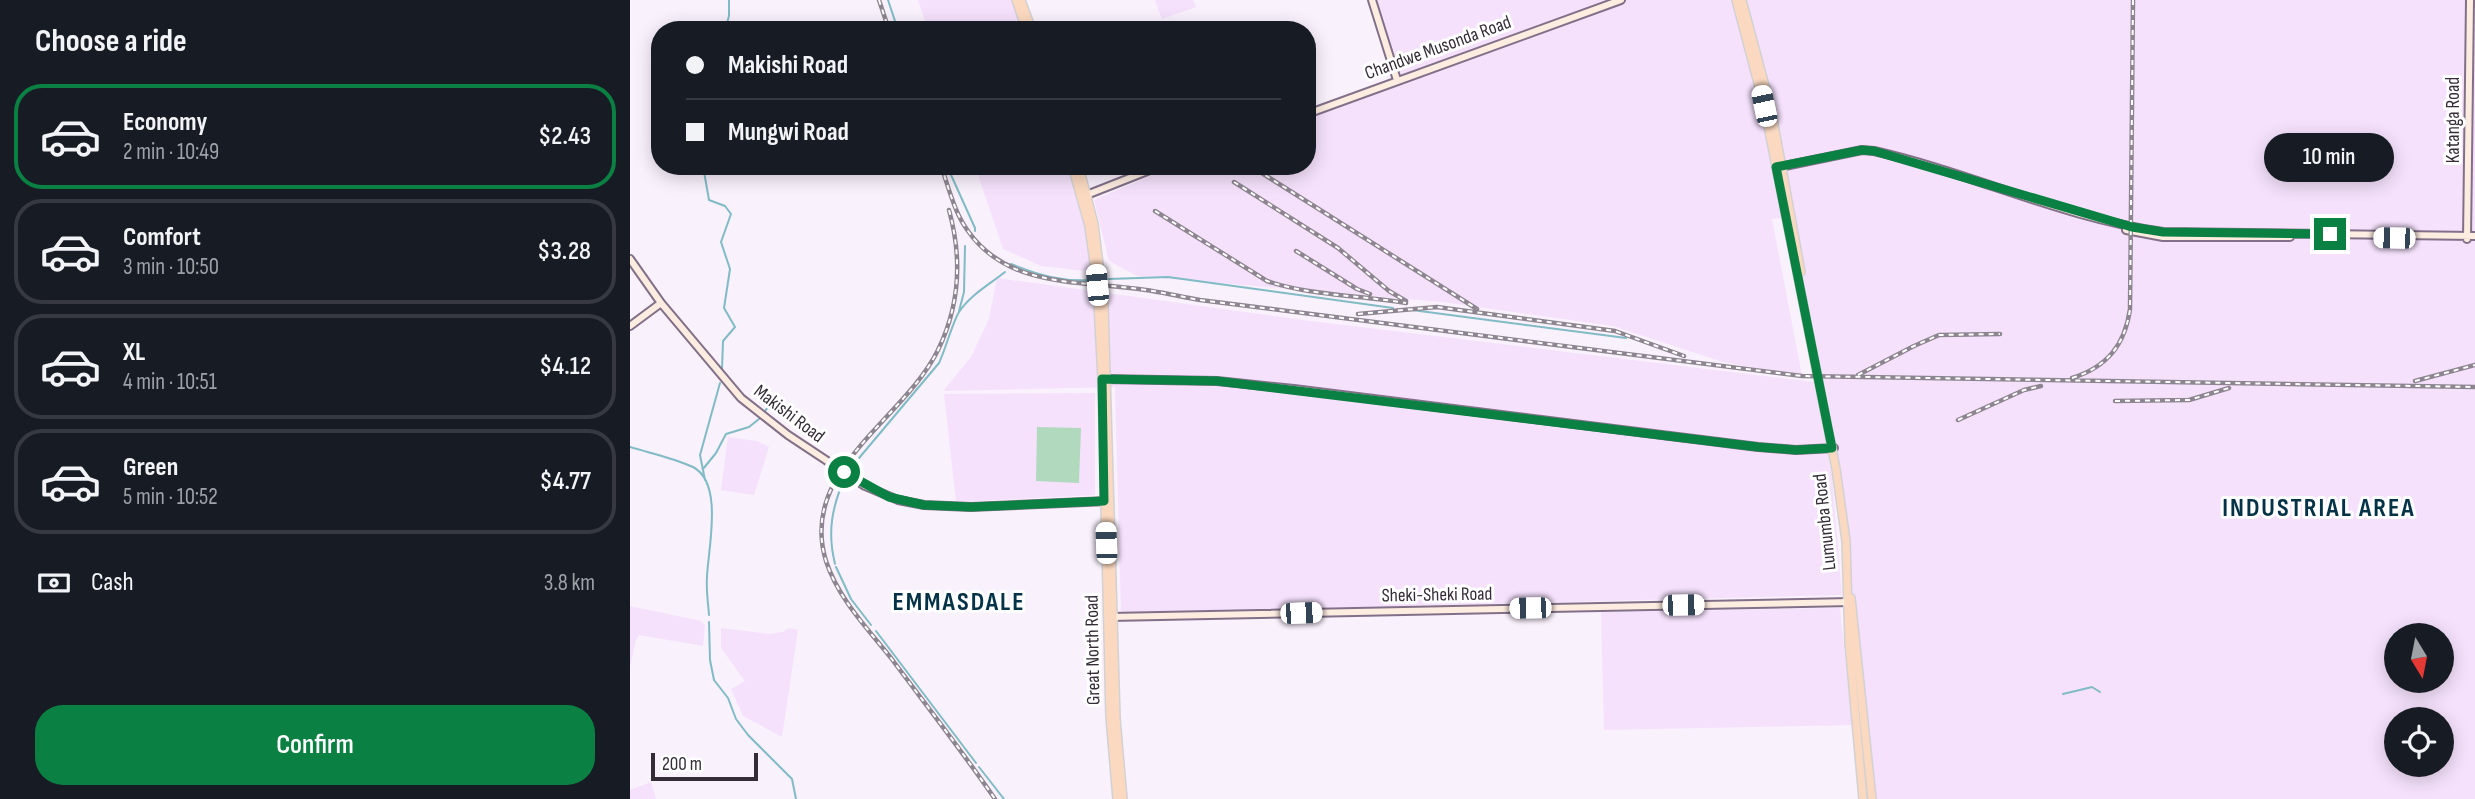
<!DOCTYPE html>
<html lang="en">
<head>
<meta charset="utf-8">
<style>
	body { margin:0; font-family:"Sofia Sans Condensed",sans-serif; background:#20242c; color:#f1f3f6; height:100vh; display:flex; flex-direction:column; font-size:26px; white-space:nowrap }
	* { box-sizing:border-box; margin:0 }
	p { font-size:23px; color:#9ea1a6 }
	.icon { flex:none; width:38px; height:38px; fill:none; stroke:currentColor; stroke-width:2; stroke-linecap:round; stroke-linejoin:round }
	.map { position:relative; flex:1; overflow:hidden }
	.drawer { display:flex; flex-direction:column; background:#171b24; width:630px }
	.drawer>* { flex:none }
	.top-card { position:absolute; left:21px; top:21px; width:665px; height:154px; border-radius:28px; box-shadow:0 4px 18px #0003; display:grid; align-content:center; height:154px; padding:0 35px; background:#171b24 }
	.needle { width:46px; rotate:170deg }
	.buttons { position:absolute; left:1754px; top:623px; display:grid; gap:14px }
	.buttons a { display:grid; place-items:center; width:70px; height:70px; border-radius:50%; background:#171b24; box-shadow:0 4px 18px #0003; font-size:35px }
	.scale { position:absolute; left:21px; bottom:18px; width:107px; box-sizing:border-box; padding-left:7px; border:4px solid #342d37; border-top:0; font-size:19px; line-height:24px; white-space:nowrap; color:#342d37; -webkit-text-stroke:5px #fff; paint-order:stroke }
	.end { position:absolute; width:32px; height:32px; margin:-16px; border:9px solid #0b8043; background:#fff; box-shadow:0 0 0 4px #fff }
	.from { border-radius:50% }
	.bubble { position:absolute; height:49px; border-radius:24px; background:#171b24; box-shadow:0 4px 18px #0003; font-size:23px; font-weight:600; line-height:49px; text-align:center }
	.car { position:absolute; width:21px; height:42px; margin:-21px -10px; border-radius:9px; box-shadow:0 0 5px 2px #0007; background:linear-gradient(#fff 24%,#345 0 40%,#fff 0 76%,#345 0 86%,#fff 0) }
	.top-card b { display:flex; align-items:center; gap:24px; height:66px; font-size:26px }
	.top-card b+b { border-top:2px solid #363941 }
	.top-card i { width:18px; height:18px; background:#f1f3f6 }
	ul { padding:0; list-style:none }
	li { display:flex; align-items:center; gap:21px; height:105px; margin:0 14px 10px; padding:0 21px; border:4px solid #363941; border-radius:28px }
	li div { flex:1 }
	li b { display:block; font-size:26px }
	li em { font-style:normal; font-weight:600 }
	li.active { border-color:#0b8043 }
	li>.icon { width:63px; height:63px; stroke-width:1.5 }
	h2 { padding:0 35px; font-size:32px; line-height:84px }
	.pay { display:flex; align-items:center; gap:18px; height:77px; padding:0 35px; font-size:26px }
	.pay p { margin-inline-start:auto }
	.primary-button { display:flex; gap:14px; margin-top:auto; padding:14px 35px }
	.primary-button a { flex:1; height:80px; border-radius:28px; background:#0b8043; color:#fff; font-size:28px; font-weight:600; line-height:80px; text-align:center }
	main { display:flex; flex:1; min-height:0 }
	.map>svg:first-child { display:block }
	.built { fill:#f5e1fc; fill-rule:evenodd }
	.green { fill:#b1d9be }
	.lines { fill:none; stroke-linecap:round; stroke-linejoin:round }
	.stream { stroke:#81bbc5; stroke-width:2 }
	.secondary-casing { stroke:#827089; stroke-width:10 }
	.primary-casing { stroke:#d2d1d3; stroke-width:10 }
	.secondary { stroke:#fdece0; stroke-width:6 }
	.primary { stroke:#fbd9c1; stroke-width:7 }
	.rail-casing { stroke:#8d8590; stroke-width:4.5 }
	.rail { stroke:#fff; stroke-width:2; stroke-dasharray:5; stroke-linecap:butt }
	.route { stroke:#0b8043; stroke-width:9 }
	.labels { text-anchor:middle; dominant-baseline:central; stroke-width:6; stroke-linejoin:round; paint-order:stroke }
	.street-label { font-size:19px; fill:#342d37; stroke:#fff }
	.district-label { font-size:26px; font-weight:bold; letter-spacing:2px; fill:#043247; stroke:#fff }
</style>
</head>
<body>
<main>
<section class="drawer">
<h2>Choose a ride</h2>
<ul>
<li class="active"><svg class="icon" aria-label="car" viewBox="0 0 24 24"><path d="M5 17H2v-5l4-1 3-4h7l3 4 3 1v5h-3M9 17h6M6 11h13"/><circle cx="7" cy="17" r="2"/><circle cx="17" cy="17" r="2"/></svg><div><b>Economy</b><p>2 min · 10:49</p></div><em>$2.43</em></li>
<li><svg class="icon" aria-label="car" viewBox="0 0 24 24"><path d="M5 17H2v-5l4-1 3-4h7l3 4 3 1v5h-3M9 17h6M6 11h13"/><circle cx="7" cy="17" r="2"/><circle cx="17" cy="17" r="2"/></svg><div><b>Comfort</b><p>3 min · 10:50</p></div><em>$3.28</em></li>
<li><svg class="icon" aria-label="car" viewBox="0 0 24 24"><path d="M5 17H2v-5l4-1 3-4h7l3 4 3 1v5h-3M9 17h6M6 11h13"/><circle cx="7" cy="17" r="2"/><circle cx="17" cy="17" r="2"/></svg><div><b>XL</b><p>4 min · 10:51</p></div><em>$4.12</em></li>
<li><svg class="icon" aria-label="car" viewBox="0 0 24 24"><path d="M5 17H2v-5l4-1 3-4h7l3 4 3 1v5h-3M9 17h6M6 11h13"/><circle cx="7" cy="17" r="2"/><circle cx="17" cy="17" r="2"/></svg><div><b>Green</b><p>5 min · 10:52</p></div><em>$4.77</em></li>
</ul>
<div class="pay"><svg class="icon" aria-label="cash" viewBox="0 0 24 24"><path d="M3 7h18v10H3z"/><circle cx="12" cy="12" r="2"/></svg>Cash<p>3.8 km</p></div>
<div class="primary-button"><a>Confirm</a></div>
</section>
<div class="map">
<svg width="1845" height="799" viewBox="0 0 1845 799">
	<rect width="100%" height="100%" fill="#f9f1fc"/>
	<!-- built -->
	<path class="built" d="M288,0H383L393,30H298Z
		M525,0H563L566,7L532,19Z
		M742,0H1845V799H1237L1228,714L1214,535L1199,444L1151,218L1142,219L1172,376L1093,362L983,326L812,302L507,276L479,261L464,200L543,166H677V112L767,79ZM1766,635H1811V681H1766ZM1766,719H1811V765H1766Z
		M345,166H439L451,201L465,272L411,266L373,249Z
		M367,278L681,321L1184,382L1202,476L1212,595L491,613L485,387L313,391L341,357L359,319Z
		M465,393V495L326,502L314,394Z
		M98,437L127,441L139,447L124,495L91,490Z
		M0,606L71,621L75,625L73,646L9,635L6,640L0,667Z
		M1210,608L1222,725L974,730L971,612Z
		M91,628L140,634L153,632L159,628L168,630L152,737L113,716L101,689L115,681L91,648Z
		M21,782L26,799H0V790Z"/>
	<!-- green -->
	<path class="green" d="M407,427L451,428L449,483L406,481Z"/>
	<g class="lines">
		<!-- stream -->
		<path class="stream" d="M258,0L268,30
			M95,30L99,16V0
			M73,166L79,200L95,206L101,214L91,242L100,269L94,308L105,327L93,341L92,369
			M317,166L345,228V231
			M379,266L381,264C408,275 433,282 462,280
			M479,279L538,277L763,308
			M782,310L996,338
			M329,311L334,292L335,246
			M134,412L141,404
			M0,447C20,453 44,458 63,467C94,483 78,549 77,577C76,589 78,602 79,615
			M73,469L86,453L96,434L119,427L129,419
			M219,470L309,363C316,348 322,324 329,312C340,295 360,284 375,272
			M75,480L70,455L90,383
			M205,564C197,532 202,507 215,477
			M206,567L221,599L241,625
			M79,622L80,660L84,680L98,698L106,719L118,735L162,779L166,799
			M246,631L346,763
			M1433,694L1462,687L1470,692
			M349,767L374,799"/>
		<!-- secondary casing -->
		<g class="secondary-casing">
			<path id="secondary" d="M742,0L767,80
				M677,114L991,0
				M1150,167L1232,150L1244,151C1341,173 1434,218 1533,232L1845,236
				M454,196L530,166
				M1496,230L1533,237H1660
				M1837,239L1840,0
				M0,259L31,303L111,398L158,435L235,486L268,500L294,505L341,507L478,501
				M0,326L31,303
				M474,379L587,381L664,389L1128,447L1166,450L1204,448
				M480,617L1221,602"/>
		</g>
		<!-- primary casing -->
		<g class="primary-casing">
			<path id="primary" d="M386,0L396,30
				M391,0L402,30
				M1106,0L1134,106L1206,469L1216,541L1219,643L1233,799
				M1112,0L1141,108L1171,272
				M442,166L459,226L467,285L472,379L480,717L487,799
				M449,166L464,224L474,305L486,719L493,799
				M1221,598L1242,799"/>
		</g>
		<!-- secondary -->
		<use href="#secondary" class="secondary"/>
		<!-- primary -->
		<use href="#primary" class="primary"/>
		<!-- rail casing -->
		<g class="rail-casing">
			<path id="rail" d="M249,0L259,30
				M311,166C319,188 324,212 338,231C376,285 441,281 500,288C523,290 547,296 570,300L1172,376L1845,387
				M627,170L847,309
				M604,182L708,248L759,291L776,301
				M319,210C332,257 330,305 308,350C274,420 168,470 196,561C208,598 237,628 261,658C296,705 332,751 365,799
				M525,211L637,281C681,296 729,295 776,303
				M666,251L727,289L740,294
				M728,314L807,307L985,331L1054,356
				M1228,375L1284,346L1309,335L1370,334
				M1442,378C1477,367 1495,345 1500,309L1503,0
				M1785,381L1845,365
				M1485,401L1559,400L1599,388
				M1328,420L1394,390L1411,386"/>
		</g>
		<!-- rail -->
		<use href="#rail" class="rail"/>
	</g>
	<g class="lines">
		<!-- route -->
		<path class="route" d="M214,472L259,497L294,505L341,507L474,501L472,379L587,381L1128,447L1166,450L1202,448L1146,167L1232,150L1244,151L1502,227L1533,232L1700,234"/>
	</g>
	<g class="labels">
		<!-- street labels -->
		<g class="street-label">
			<text transform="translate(808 48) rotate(-20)">Chandwe Musonda Road</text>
			<text transform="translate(1823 120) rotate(-90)">Katanga Road</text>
			<text transform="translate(159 414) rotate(37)">Makishi Road</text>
			<text transform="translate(1195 522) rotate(-96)">Lumumba Road</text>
			<text transform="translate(807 595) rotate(-1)">Sheki-Sheki Road</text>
			<text transform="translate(463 650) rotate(-91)">Great North Road</text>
		</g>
		<!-- district labels -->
		<g class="district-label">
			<text x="1689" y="508">INDUSTRIAL AREA</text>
			<text x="329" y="602">EMMASDALE</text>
		</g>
	</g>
</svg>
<div class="buttons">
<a><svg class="needle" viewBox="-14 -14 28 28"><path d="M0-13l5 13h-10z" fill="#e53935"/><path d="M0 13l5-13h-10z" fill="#9ea1a6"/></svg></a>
<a><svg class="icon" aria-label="locate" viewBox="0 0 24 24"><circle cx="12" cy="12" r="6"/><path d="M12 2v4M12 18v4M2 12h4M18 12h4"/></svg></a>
</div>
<div class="scale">200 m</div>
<i class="end from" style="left:214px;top:472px"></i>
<i class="end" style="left:1700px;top:234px"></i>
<div class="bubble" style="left:1634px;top:133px;width:130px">10 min</div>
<i class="car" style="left:1134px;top:106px;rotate:348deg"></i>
<i class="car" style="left:1764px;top:238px;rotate:271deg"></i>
<i class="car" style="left:467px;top:285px;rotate:355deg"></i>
<i class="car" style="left:476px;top:543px;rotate:358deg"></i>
<i class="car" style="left:1053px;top:605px;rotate:89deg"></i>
<i class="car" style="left:900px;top:608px;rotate:269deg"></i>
<i class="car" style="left:671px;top:613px;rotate:88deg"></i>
<div class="top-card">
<b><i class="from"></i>Makishi Road</b>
<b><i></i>Mungwi Road</b>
</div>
</div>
</main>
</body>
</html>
